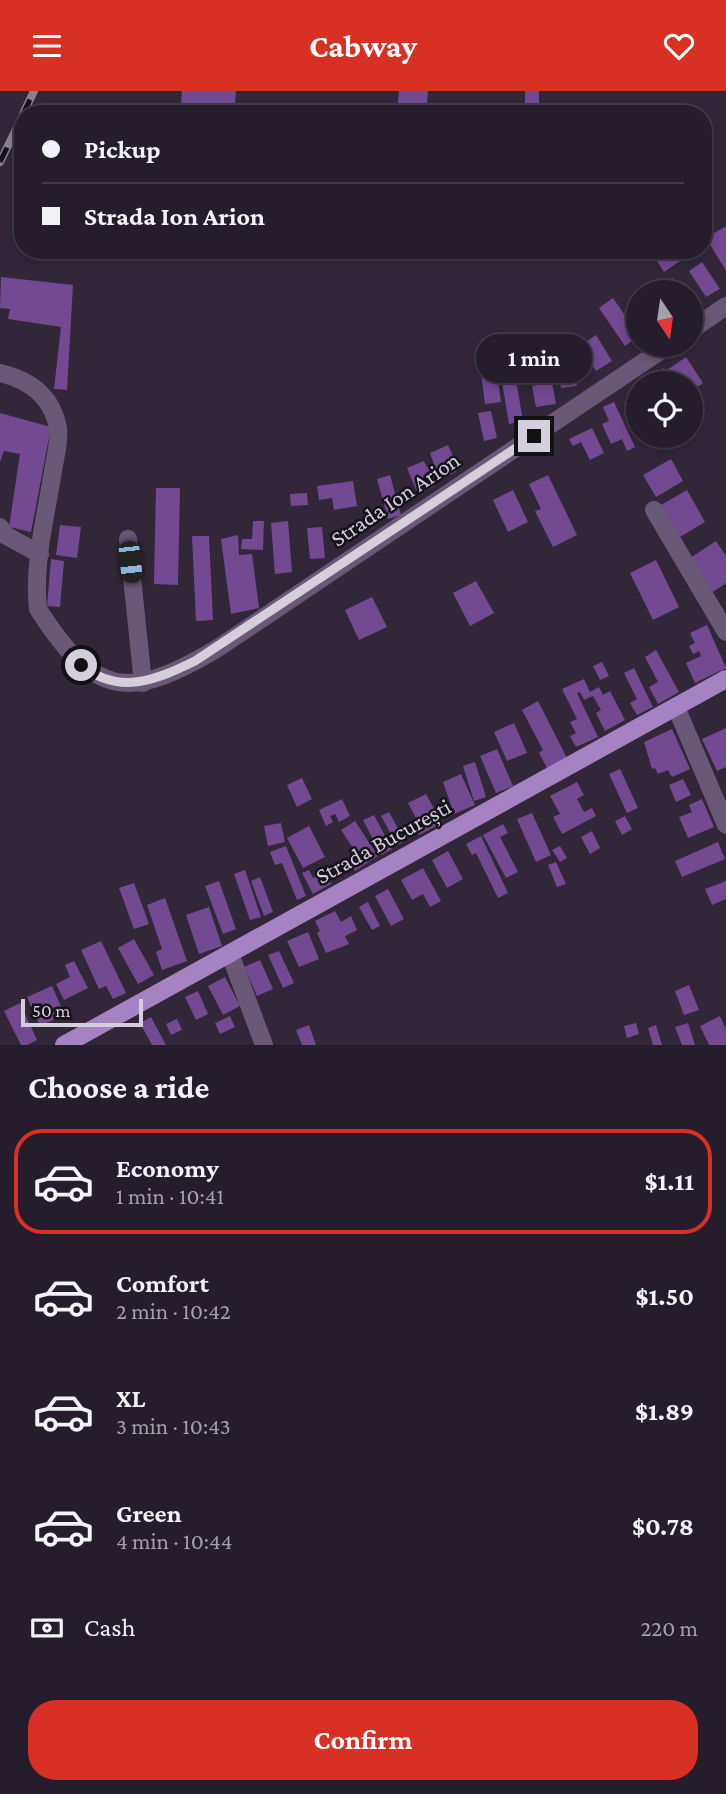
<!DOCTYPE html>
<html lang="en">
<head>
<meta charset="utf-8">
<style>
	body { margin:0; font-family:"Crimson Pro",serif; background:#2d2633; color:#f1f3f6; height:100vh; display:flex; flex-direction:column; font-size:26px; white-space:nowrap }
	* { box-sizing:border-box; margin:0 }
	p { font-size:23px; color:#a3a2a9 }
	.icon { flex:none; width:38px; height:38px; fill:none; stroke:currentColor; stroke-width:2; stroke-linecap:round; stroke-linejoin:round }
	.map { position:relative; height:954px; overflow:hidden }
	.panel { display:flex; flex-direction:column; background:#251d2b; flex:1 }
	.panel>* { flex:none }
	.top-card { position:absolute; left:14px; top:14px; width:698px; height:154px; border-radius:28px; box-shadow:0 4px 10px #0003,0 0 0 2px #423b47; display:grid; align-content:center; height:154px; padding:0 28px; background:#251d2b }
	.needle { width:46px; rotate:167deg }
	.fabs { position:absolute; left:626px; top:189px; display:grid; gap:14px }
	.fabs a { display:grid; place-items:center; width:77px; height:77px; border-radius:50%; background:#251d2b; box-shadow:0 4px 10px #0003,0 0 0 2px #423b47; font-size:35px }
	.scale { position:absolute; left:21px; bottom:18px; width:122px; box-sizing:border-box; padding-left:7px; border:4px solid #d5cfdb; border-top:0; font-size:19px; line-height:24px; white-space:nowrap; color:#d5cfdb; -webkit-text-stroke:5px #16121a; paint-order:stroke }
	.end { position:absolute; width:32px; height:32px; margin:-16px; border:9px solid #d5cfdb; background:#111; box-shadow:0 0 0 4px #111 }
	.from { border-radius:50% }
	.bubble { position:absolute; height:49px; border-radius:24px; background:#251d2b; box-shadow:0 4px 10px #0003,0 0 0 2px #423b47; font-size:23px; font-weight:700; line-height:49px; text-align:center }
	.car { position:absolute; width:21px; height:42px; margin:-21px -10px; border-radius:9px; box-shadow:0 0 5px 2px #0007; background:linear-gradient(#222 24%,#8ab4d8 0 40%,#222 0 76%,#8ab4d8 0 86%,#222 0) }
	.top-card b { display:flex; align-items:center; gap:24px; height:66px; font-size:26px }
	.top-card b+b { border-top:2px solid #423b47 }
	.top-card i { width:18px; height:18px; background:#f1f3f6 }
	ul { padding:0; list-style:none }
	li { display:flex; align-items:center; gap:21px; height:105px; margin:0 14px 10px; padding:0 14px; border:4px solid transparent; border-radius:28px }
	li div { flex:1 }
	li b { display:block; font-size:26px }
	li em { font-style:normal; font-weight:700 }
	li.active { border-color:#d93025 }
	li>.icon { width:63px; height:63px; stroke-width:1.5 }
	h2 { padding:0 28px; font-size:32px; line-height:84px }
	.pay { display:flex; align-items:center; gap:18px; height:77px; padding:0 28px; font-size:26px }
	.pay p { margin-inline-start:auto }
	.primary-button { display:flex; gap:14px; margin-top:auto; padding:14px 28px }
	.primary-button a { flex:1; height:80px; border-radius:28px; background:#d93025; color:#fff; font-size:28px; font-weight:700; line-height:80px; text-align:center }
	header { display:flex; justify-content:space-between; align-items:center; height:91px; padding:0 28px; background:#d93025; color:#fff; font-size:32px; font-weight:700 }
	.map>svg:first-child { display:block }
	.building { fill:#734992 }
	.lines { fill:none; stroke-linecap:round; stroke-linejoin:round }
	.minor { stroke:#695877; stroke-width:18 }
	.major { stroke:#a682c3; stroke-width:18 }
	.rail-casing { stroke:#8a8291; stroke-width:8 }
	.rail { stroke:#16121a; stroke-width:5; stroke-dasharray:16; stroke-linecap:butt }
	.route { stroke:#d5cfdb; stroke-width:9 }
	.labels { text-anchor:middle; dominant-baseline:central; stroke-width:5; stroke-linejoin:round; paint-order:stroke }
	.street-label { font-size:23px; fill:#d5cfdb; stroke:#16121a }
</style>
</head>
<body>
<header><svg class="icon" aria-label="menu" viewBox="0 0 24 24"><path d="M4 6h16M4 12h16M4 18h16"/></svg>Cabway<svg class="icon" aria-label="heart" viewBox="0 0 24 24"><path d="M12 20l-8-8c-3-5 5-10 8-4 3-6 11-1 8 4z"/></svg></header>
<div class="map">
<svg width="726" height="954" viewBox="0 0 726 954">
	<rect width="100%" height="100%" fill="#312739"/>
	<!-- building -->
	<path class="building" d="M182,0H236L234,23H180Z
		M399,0H428L426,23H397Z
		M525,0H539V17H559V23H525Z
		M726,135V180L706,147Z
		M650,159H673L680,170L664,181Z
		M702,171L720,198L706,206L689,180Z
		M1,186L73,194L67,299L54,298L61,236L8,228L10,218L0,217Z
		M673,187L683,201H664L660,196Z
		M613,207L639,245L625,255L599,217Z
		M564,242L577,295L561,297L552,244Z
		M596,244L612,270L596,280L580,255Z
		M495,266L501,311L485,313L479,268Z
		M686,266L703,292L691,300V292H682L679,288L675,291L667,279Z
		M664,277L675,292H641Z
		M516,289L523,330L509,333L502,291Z
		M552,291L556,313L536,316L532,295Z
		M639,302V325L635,328L624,312Z
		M614,311L635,356L627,360L622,348L611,353L602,333L609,330L603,316Z
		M491,320L497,347L484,350L478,322Z
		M0,322L51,336L31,441L9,436L20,363L4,360L0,371Z
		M592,337L604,362L590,369L581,351L573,355L569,348Z
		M448,354L457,374L454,375L456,381L438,389L434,381L430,383L435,395L418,403L407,377L424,370L427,376L434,373L430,362Z
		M671,368L683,390L656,406L643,384Z
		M390,384L401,424L388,428L377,388Z
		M548,384L577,444L553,456L535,420L541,418L529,393Z
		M353,390L357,415L334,419L332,407L319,409L317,395Z
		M156,397H180L178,494L154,493Z
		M513,399L528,431L508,441L493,409Z
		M687,399L705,431L680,446L661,414Z
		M307,402L308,414L291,415L290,403Z
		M253,430H264L263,459L241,458L242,448H252Z
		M288,430L292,481L275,483L271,432Z
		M60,434L81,436L77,467L56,464Z
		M322,436L325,467L310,468L307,437Z
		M238,444L239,464L252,463L259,517L231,523L221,448Z
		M192,445H209L213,529L196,530Z
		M716,450L726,465V492L713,501L690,467Z
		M51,468L64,470L60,516L47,515Z
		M656,469L679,516L653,529L630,482Z
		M476,490L494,522L470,535L453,502Z
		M372,506L387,536L359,549L345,519Z
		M707,534L726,577L695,592L686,572L701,565L699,560L693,563L689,555L695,552L690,542Z
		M656,559L679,601L658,613L649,596L658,591L645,566Z
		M602,571L609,585L600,589L593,575Z
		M634,577L653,616L637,624L630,612L637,608L624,582Z
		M584,588L590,601L599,596L603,604L610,600L625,629L605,640L596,622L601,619L593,605L584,609L580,601L577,602L598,646L576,656L570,645L576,642L570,631L577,628L562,598Z
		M538,610L567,667L547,677L539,662L543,659L522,619Z
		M514,632L527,662L507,670L494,641Z
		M726,637V676L717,680L702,648Z
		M672,638L690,678L672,686L668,679L658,683L655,677L652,678L644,651Z
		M497,658L513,695L496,702L480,665Z
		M475,671L486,706L474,710L463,675Z
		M620,678L638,717L627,722L609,683Z
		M461,683L475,714L454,723L443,691Z
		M302,687L312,708L297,716L287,694Z
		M683,688L691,704L676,711L669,694Z
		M577,691L584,704L577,708L584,721L592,717L596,725L562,743L553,726L560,723L550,705Z
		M426,703L442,732L419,744L412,731L417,729L408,712Z
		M342,708L350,725L339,731L335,723L330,725L333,731L326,735L319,719Z
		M702,708L714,736L688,747L679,726L692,721L689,714Z
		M389,721L405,750L397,754L381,725Z
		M532,722L551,764L536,771L517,728Z
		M374,724L392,758L381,764L363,729Z
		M625,725L632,738L622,744L615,730Z
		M355,730L378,765L355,780L348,768L357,763L341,739Z
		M281,732L285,751L268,755L264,735Z
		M503,733L508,742L500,746L518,781L506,787L483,744Z
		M309,735L325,766L303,777L287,747Z
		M592,740L600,757L590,763L581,746Z
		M481,745L508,802L498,807L476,762L472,764L466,753Z
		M718,751L725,768L682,786L675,770Z
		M286,755L306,805L297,809L282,772L275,774L270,761Z
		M560,755L567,767L560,771L552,759Z
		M448,760L463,788L447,797L432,769Z
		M556,771L566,793L557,796L548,774Z
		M423,777L441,810L430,816L423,803L412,809L401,789Z
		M245,779L261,826L250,829L234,783Z
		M309,779L313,787L325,781L331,793L313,803L302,782Z
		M260,786L273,821L264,825L251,790Z
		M219,790L236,838L223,843L205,795Z
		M726,790V808L712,814L705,798Z
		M134,792L149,833L134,838L119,797Z
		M388,798L404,828L391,835L375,805Z
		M165,807L187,870L162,879L156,861L162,858L147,814Z
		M368,811L380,835L372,839L359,816Z
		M209,816L222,855L199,863L186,824Z
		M335,820L341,831L351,825L357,839L345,845L349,853L326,862L317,842L320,840L315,830Z
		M308,841L319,868L299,876L287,850Z
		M134,848L154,884L138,893L118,857Z
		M101,850L126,902L113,908L106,895L99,898L81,859Z
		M279,860L294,892L283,897L268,864Z
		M260,869L273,898L257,905L244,876Z
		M74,870L88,897L64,909L56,893L70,886L65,874Z
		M225,886L240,915L223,924L208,895Z
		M689,894L699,919L684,924L675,900Z
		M52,895L65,924L40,935L27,906Z
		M198,900L208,923L196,929L185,906Z
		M20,912L37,949L27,954H21L4,920Z
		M230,925L235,936L220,943L215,932Z
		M720,925L726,938V954H709L700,935Z
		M151,926L166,954H152L140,932Z
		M177,928L182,939L171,944L166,933Z
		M636,932L639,943L627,947L624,935Z
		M688,932L695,954H682L675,936Z
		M309,934L316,954H302L296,939Z
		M656,934L662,954H653L648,937Z"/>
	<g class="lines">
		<!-- minor -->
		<path class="minor" d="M691,239L726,215
			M0,282C30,289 52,305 58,337C60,350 55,367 53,380C46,424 33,473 38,518C95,607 129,610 218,557L669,254
			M654,419L726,541
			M0,436L5,444L40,463
			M128,448L143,592
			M676,616L726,734
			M230,863L264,954"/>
		<!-- major -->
		<path class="major" d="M64,954L726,588"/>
		<!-- rail casing -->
		<g class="rail-casing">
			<path id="rail" d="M23,23L34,0
				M0,71L23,24"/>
		</g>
		<!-- rail -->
		<use href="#rail" class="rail"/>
	</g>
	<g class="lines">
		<!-- route -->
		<path class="route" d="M81,574C119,605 156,589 195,570L534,345"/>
	</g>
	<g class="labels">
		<!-- street labels -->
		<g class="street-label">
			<text transform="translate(395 408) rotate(-34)">Strada Ion Arion</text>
			<text transform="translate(383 750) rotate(-29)">Strada București</text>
		</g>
	</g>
</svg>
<div class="fabs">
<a><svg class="needle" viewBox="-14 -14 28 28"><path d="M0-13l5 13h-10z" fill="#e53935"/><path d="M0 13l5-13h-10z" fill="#a3a2a9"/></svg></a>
<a><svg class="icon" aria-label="locate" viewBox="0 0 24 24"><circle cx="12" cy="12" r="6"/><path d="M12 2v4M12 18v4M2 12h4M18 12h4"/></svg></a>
</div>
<div class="scale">50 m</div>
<i class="end from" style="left:81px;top:574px"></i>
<i class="end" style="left:534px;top:345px"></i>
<div class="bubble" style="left:476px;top:243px;width:116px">1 min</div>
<i class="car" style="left:130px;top:471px;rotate:174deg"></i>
<div class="top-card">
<b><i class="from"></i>Pickup</b>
<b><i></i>Strada Ion Arion</b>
</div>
</div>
<section class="panel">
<h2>Choose a ride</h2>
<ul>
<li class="active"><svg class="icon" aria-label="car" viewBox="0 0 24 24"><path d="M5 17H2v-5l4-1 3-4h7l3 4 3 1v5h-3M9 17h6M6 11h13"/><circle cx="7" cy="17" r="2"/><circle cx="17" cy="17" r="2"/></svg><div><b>Economy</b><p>1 min · 10:41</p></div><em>$1.11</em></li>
<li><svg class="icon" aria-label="car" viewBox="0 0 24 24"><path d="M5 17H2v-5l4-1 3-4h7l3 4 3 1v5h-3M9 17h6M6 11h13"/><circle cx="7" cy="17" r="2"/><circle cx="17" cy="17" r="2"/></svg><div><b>Comfort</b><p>2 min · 10:42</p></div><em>$1.50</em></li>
<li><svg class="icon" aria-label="car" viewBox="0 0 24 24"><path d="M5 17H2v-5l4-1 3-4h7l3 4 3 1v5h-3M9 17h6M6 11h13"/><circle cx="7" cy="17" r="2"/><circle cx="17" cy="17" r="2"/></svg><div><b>XL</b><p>3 min · 10:43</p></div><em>$1.89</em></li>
<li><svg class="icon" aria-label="car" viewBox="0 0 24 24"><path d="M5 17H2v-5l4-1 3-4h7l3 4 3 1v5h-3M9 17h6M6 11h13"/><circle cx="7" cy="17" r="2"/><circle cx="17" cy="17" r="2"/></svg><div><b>Green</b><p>4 min · 10:44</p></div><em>$0.78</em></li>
</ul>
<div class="pay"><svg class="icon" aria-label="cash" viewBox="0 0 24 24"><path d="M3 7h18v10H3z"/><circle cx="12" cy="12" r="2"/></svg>Cash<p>220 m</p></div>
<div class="primary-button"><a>Confirm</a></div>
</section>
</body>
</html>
